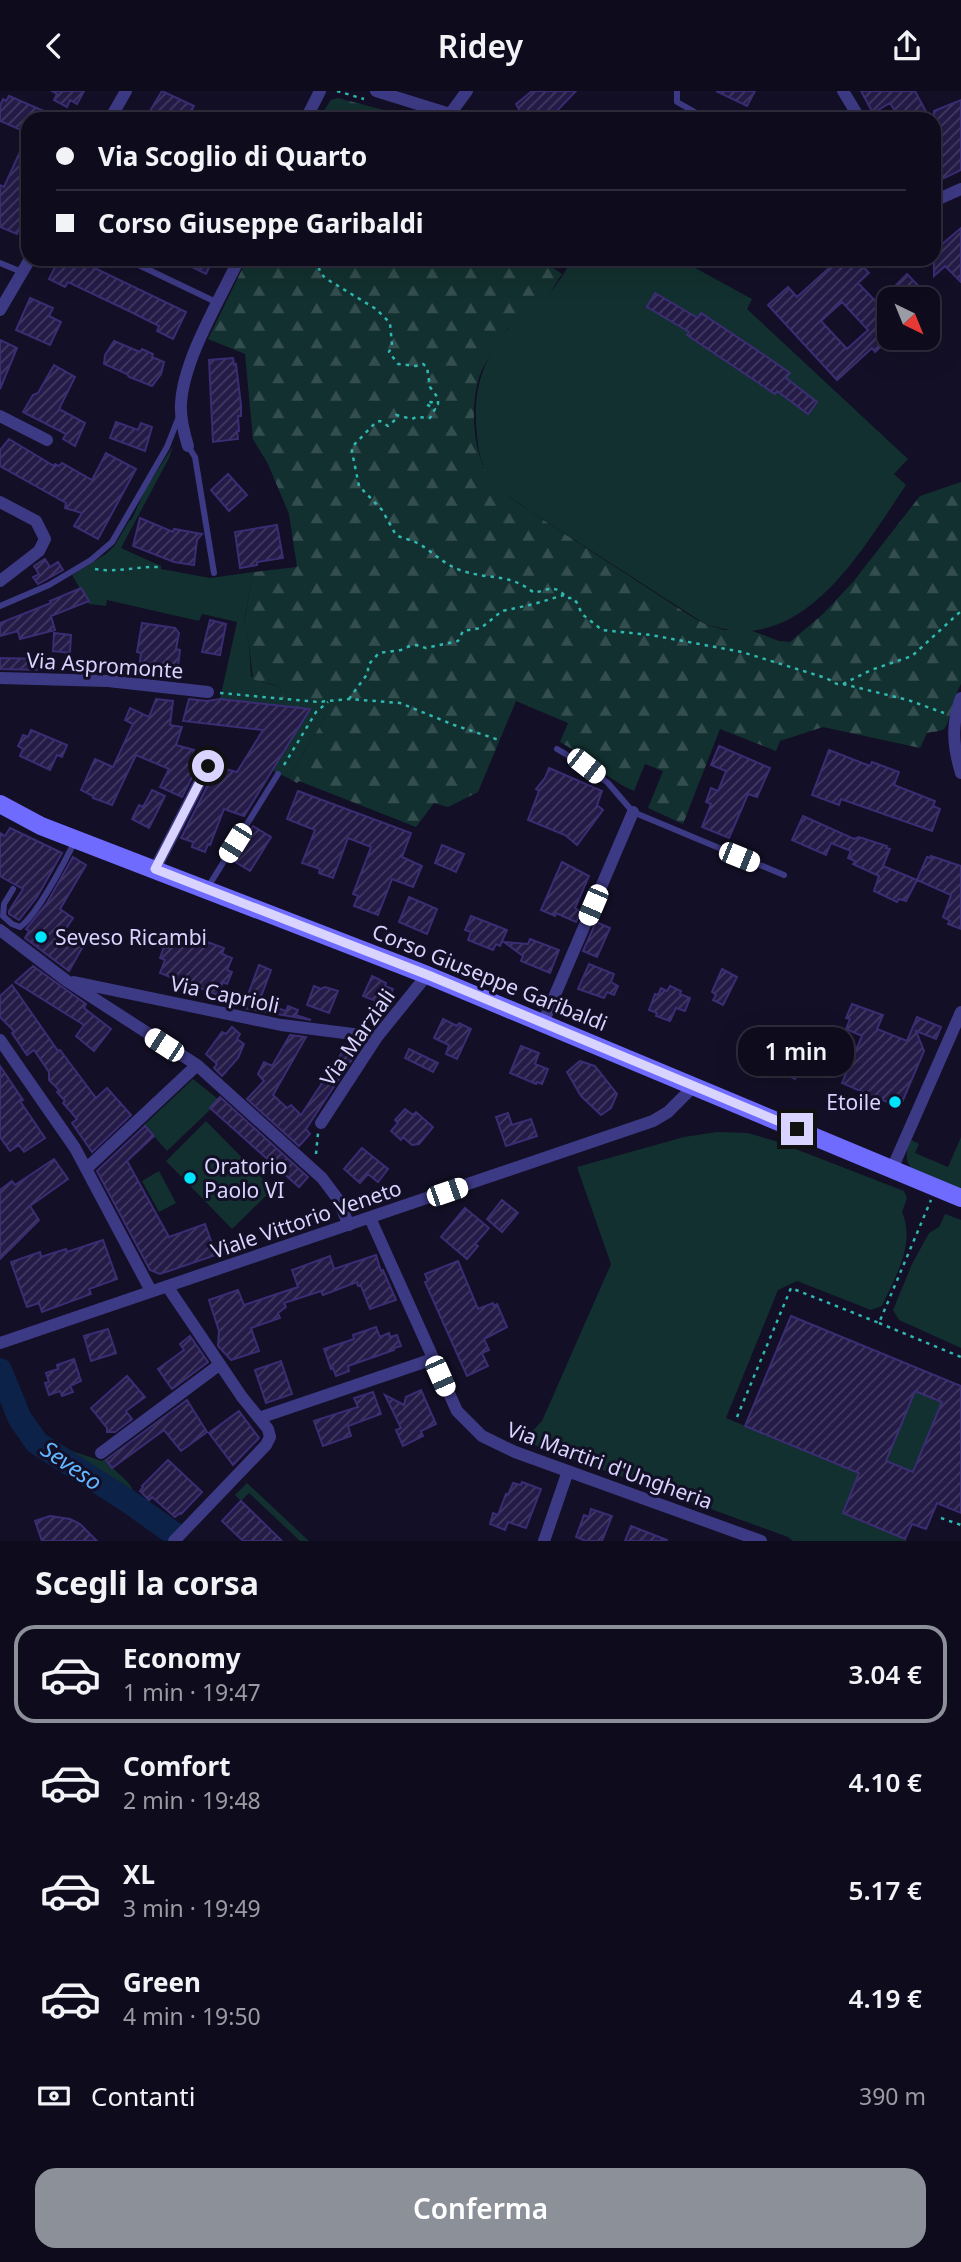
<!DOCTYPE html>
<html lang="it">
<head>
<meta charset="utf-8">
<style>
	body { margin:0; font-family:"Noto Sans",sans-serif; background:#171425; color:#f1f3f6; height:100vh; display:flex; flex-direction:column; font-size:26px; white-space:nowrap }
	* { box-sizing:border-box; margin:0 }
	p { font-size:23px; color:#9b9ba3 }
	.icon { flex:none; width:38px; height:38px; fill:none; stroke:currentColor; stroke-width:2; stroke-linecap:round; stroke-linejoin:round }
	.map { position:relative; height:1450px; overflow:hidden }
	.side { display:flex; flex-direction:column; background:#0e0b1c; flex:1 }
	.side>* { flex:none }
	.hud { position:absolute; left:21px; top:21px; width:920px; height:154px; border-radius:21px; box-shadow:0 7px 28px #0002,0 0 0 2px #2e2b3b; display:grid; align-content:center; height:154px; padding:0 35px; background:#0e0b1c }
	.needle { width:46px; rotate:137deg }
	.tools { position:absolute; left:877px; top:196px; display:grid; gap:14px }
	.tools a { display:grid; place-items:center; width:63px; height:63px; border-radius:14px; background:#0e0b1c; box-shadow:0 7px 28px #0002,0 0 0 2px #2e2b3b; font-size:35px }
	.end { position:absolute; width:32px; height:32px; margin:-16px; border:9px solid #d9d4ff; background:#111; box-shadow:0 0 0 4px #111 }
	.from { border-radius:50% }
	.bubble { position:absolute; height:49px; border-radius:21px; background:#0e0b1c; box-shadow:0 7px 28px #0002,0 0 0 2px #2e2b3b; font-size:23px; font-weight:600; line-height:49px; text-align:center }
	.car { position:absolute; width:21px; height:42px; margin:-21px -10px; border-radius:9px; box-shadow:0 0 5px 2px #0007; background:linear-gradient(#fff 24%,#345 0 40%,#fff 0 76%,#345 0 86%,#fff 0) }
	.hud b { display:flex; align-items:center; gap:24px; height:66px; font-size:26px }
	.hud b+b { border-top:2px solid #2e2b3b }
	.hud i { width:18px; height:18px; background:#f1f3f6 }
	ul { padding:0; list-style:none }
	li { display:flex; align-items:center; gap:21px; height:98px; margin:0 14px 10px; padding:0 21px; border:4px solid transparent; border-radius:21px }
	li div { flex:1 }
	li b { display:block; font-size:26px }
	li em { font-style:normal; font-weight:600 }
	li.selected { border-color:#8c9099 }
	li>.icon { width:63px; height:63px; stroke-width:1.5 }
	h2 { padding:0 35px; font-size:32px; line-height:84px }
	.pay { display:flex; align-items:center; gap:18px; height:77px; padding:0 35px; font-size:26px }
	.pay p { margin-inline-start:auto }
	.action { display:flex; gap:14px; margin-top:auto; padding:14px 35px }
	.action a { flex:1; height:80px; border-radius:21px; background:#8c9099; color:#fff; font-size:28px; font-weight:600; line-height:80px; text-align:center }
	header { display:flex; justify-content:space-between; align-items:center; height:91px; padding:0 35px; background:#0e0b1c; font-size:32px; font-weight:600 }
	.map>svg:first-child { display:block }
	.grass { fill:#12302f }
	.forest { fill:url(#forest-firs) }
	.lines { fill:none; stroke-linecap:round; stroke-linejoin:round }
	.river { stroke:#0c2248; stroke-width:24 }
	.building { fill:url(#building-hatch); stroke:#3b2d73; stroke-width:2; fill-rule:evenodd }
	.path { stroke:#2fb8b0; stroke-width:2.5; stroke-dasharray:3.5 5; stroke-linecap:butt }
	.lane { stroke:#3d3a85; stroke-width:6 }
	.street { stroke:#3d3a85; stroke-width:12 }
	.secondary { stroke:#6f6bff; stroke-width:18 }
	.route { stroke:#d9d4ff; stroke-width:9 }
	.poi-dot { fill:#00e5ff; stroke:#130f26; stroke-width:2.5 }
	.labels { text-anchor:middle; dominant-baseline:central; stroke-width:6; stroke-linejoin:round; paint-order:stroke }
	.street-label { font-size:21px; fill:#d9d4ff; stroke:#130f26 }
	.poi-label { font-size:21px; fill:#d9d4ff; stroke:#130f26; text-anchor:start }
	.water-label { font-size:23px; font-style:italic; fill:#62b6ff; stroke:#130f26 }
</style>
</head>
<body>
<header><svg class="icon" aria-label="back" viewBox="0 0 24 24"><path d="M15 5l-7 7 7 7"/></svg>Ridey<svg class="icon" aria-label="share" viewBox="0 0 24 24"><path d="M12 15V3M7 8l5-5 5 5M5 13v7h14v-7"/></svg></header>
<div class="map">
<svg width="961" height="1450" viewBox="0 0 961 1450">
	<defs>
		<pattern id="forest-firs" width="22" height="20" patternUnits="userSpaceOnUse" patternTransform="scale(1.75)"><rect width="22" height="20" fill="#12302f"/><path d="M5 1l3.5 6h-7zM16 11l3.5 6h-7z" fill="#344d4e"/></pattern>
		<pattern id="building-hatch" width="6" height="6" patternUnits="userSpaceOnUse" patternTransform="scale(1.75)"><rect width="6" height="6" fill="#241b47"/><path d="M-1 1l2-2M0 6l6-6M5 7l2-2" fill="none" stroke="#433b63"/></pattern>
	</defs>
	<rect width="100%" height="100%" fill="#130f26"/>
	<!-- grass -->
	<path class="grass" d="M573,168H679L752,208L747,218L908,368L894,383L906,394C869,448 818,541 742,540C729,540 717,536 705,533L525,417C512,407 494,396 486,381C480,369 478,357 477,344C472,304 481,270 507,239C518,226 532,218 544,207C556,198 564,181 573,168Z
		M173,355L169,367L121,457L161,475V478L210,487L253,481L244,531L249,552L251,585C266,599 288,585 281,614L220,608L237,531L202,523L199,530L107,509L106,515L89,513L72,484L106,463L115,454L129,430L132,428L145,399Z
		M310,618L325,627L288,687L273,680Z
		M193,988L218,1008L211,1018L167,1060L144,1034Z
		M206,1030L273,1098L232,1138L166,1070Z
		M717,1041L748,1042L775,1050L904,1100L907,1107L902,1121C916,1153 895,1186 882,1215L871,1219L797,1190L778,1199L726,1327L859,1382L843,1422L908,1450H793L788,1446L523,1350L542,1330L611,1173L577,1076L684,1046Z
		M961,1046V1098L912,1078C904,1068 906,1060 911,1049L919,1053L915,1062L948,1076Z
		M159,1080L176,1112L159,1121L142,1090Z
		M945,1123L961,1129V1257L899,1229L893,1219L912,1173L929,1142L939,1136Z
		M915,1300L942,1311L906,1398L899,1389L904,1377L886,1370Z
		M56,1351L72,1360L102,1370L105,1368C116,1384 129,1386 135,1404Z
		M247,1392L309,1450H300L249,1402L241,1410L235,1404Z"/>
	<!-- forest -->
	<path class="forest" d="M338,7L410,26L409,28H318L331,9Z
		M247,168H540L562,183C557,190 553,199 547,205C535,218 518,226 506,240C497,253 487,267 481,281C470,310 472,354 486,381C495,396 512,407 525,417L689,524L705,533L724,539H750L779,550L790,551L823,523L853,491L920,405L961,391V593C955,602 948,636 944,638C940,641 933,640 927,642L920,657L823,636L780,650L776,660L720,638L683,733L648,717L663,680L645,673L634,700C607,689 587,665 560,651L568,632L516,610L478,701L448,716L434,712L416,736L299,690L297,692L288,687L325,627L310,618L281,614C287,588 271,596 253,588L249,552L244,532L253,481L297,476L289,423L268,373L253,348L245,263L208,248Z"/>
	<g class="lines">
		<!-- river -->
		<path class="river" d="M0,1279L20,1328L37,1352L128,1410L173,1442"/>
	</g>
	<!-- building -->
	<path class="building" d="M52,0H84L77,13L70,9L67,16L54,9L57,3Z
		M162,0L194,15L187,28H145Z
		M532,0H576L549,28H528L523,26L516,13Z
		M716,0H755L747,15Z
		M861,0H915L930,28H900L890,12L873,22Z
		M9,5L44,20L41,28H28V42L0,30V15L3,8L6,10Z
		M961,9V79L934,92V20Z
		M28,43V116L17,143L0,136V94L4,96Z
		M961,137V191L945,175L934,185V160Z
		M59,168H76L186,221L173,248L157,240L159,235L129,220L68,191L65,196L49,188Z
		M176,168H213L206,183Z
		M839,168H856L869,182L858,192L885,220L879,225L889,235V248L875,261L872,257L837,289L768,214L788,196L797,206ZM842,211L868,239L847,258L821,230Z
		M907,183L931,208H890L897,202L893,197Z
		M655,202L698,227L701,222L764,264L790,282L786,287L817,311L808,323L777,300L775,303L687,244L689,241L647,216Z
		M30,207L53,217L49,225L61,231L50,254L16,239Z
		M0,249L17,257L0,298Z
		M114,250L140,261L142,258L153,263L152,266L164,271L161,283L152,295L129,286L127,283L104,273L105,264Z
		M233,267L234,274L236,273L241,314V325H238L239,340H237L238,348L213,351L209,269Z
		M54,274L75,286L59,318L85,332L75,355L63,348L66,343L23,321L33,304L38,302Z
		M116,331L138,339L141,332L152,336L145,360L110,347Z
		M9,348L54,375L55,373L59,375L62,372L92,389L106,362L136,378L98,448L74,435L82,422L65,417L66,412L0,375V359Z
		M228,383L247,404L229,420L211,399Z
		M140,427L173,441L174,438L202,443L197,449L194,474L174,471L133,455Z
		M277,434L283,467L257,471V474L240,477L235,441Z
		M45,468L50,476L58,471L63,479L38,493L33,486L39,483L34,475Z
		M81,497L89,510L51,525L55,539L20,548L18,540L0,545V532L51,512L50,510Z
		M210,529L226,533L220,564L202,561Z
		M142,532L175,537L179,542L176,558L180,559L178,576L140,571L141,562L137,561Z
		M54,542L71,544L70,562L53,560Z
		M0,567L44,568V579L0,578Z
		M156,608L173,610L170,634L182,636L176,654L194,659L193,662L206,666L200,671L182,706L160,696L169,678L136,664L112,714L93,707V705L81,699L95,668L113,676L133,633L125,629L130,617L149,626Z
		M189,608L207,610L220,608L310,618L244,725L224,718L210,754L208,753L205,761L192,756L193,751L181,747L217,676L237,681L263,639L183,630Z
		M31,639L67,654L62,666L57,664L50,679L20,665L23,658L18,655L23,644L28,646Z
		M719,655L770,677L757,706L748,703L729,747L702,736L711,713L706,711L711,697L718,700L726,680L711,674Z
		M829,659L870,675L872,671L899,681L894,694L935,710L933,715L940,718L932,740L841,708L839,714L812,704Z
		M549,677L602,700L597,714L603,719L577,754L565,744L528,729L539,700L536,698L545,687Z
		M152,699L165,705L149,737L132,728L139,714L143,716Z
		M298,700L411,742L402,766L422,775L413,796L392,788L378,824L354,815L358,805L353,803L371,756L348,747L333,787L319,782L320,778L302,772L315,739L287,728Z
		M803,725L854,748L859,746L887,755L886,757L890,758L883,775L917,789L906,810L899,808L897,811L874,800L879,785L853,773L855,770L848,767L851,760L831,752L826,764L792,749Z
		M253,735L271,746L250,780L232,769Z
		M10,737L62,762L37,806L19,829L9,823V820L23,798L0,785V742L5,745Z
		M442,754L464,763L456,781L435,772Z
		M931,765L961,775V838L948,833L950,830L943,826L951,804L917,789L927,766L931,767Z
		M73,766L86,774L60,818L73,827L65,839L73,845L71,848L83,855L69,880L25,847L29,840L26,838L47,812Z
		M562,771L589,785L575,817L581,821L576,831L556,822L555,825L541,819Z
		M409,806L437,818L427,843L399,831Z
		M471,825L507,839L500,855L496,853L493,859L468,849L471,841L465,839Z
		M596,831L610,837L597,866L583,860Z
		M186,843L224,857L222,863L232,867L227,879L232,881L227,893L223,891L218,904L195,895L193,900L181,896L183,891L160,882L165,869L160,867L164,856L169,857L174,844L184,848Z
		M530,848L559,859L550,882L521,870L523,865L504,851L528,853Z
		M589,873L614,883L611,891L618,895L614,904L607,901L604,907L578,898Z
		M259,874L271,879L259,911L286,920L288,915L298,919L296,924L311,929L243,917Z
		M33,875L86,913L84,917L111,938L94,960L76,945L84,934L15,891Z
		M722,878L737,886L723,914L713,909L716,904L712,901Z
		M372,885L386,892L385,895L393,898L386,914L363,905Z
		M12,894L58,960L60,959L96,1007L107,997L131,1024L92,1061L72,1032L77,1028L63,1012L65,1010L57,1001L59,999L49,989V981L34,959L27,964L12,942L14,940L0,926V905Z
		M314,895L321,898L325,896L338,900L329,922L307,914Z
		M670,895L681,900L680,903L690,907L685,920L676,917L670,930L656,925L657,922L649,919L655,903L658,904L661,897L667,900Z
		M852,913L883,924L877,938L907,950L917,926L941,936L936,948L916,940L924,960L900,1016L880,1008L876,1018L859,1010L863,1001L842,992L862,945L846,938L850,928L846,927Z
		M443,928L457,935L459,932L471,938L457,968L446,963L449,954L434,947Z
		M232,936L240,943L237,948L244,953L238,967L222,985L214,977L217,973L206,963L222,941L226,943Z
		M290,944L306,946L273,1004L287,1017L291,1014L301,1024L349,951L360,956L306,1038L310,1043L299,1055L247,1008L264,990L258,983L264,971L272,975Z
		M760,948L777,955L779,952L806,963L795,988L782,982L783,979L752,967Z
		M521,955L539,962L535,973L548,978L542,993L537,991L536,993L510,982Z
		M409,958L438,972L433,981L405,967Z
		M580,970L595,975L617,1003L611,1017L601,1024L581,1005L567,981Z
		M0,975L23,1009L20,1010L45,1047L24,1061L19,1054L10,1060L0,1046Z
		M220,1006L308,1086L299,1096L210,1017Z
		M405,1018L413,1024L416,1021L433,1036L419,1053L412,1054L403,1046L401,1049L391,1040L398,1032L395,1029Z
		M508,1022L512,1034L531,1028L537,1045L506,1055L496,1026Z
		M145,1035L154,1045L127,1070L169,1146L205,1133L216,1164L160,1183L150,1179L97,1080Z
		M362,1057L388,1078L378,1091L368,1083L360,1092L344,1078Z
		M54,1068L68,1088L30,1115L39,1129L0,1168V1099L12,1090L15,1094Z
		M502,1109L518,1122L502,1141L487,1128Z
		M465,1117L489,1137L475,1153L478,1155L467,1168L441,1146Z
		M103,1149L117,1188L89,1198L91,1203L42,1221L39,1212L27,1216L11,1171L40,1161L41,1166L66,1158L67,1161Z
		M376,1164L381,1180L383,1179L396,1209L370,1218L361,1195H358L357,1191L323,1204L321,1200L284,1212L286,1216L278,1222L280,1227L251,1237L259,1260L231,1269L218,1255L219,1240L209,1209L238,1199L244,1214L298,1196L292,1179L330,1165L334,1178Z
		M458,1170L478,1218L493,1212L494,1215L497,1213L507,1236L484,1248L489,1259L482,1262L488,1275L467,1285L425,1191L428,1190L425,1183Z
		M791,1225L961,1295V1422L937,1412L926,1438L912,1433L905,1448L843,1422L859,1382L745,1335ZM915,1300L942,1311L913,1381L886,1370Z
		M376,1236L380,1246L389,1242L390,1246L397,1244L401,1255L394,1257V1259L348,1275L349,1280L336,1285L333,1277L331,1278L324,1258L354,1248L353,1244Z
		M108,1238L116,1262L91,1270L84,1245Z
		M190,1245L208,1271L172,1298L158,1278L184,1259L180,1253Z
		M74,1268L81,1290L70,1295L73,1301L62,1305L60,1300L49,1304L45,1292L49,1291L46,1282L58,1278L57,1274Z
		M281,1270L292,1303L266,1312L255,1279Z
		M127,1285L145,1306L126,1320L132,1328L115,1341H107V1337L91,1317Z
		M421,1299L436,1333L421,1340L423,1345L403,1355L396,1339L401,1337L385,1304L404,1314L406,1306Z
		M373,1301L381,1323L348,1335L351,1345L323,1355L314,1330L358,1316L354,1307Z
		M187,1309L207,1341L181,1360L164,1339L112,1377L106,1369Z
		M239,1320L259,1347L233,1374L209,1342Z
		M168,1369L202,1401L181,1423L180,1422L175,1426L152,1406L149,1409L140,1400L143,1396L142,1395Z
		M522,1391L541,1398L526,1437L508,1431L505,1439L490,1433L493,1422L498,1424L506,1403L508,1404L513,1392L521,1394Z
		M241,1410L282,1450H243L222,1430Z
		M591,1418L612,1425L602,1450H586L576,1446L584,1424L589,1426Z
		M50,1425L70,1428L80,1433L97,1450H42L35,1430Z
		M631,1435L667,1449V1450H625Z"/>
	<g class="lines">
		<!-- path -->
		<path class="path" d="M337,0L364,8
			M317,168L320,181L325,187L376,218L390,232L392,254L389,261L398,273L416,275L423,273L427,276L430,296L438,307V313L431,311L426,313L435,318L430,327L416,326L412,328L396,324L395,329L388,335L380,330L376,331L352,356V361L359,395L382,419L396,444C404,448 413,449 421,454C435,463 446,475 463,480C490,489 510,482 534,502C550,498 555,493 567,507H573L577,512L582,523L602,539L651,544L742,561L826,587L837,593H843L871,579L912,565L961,520
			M95,478C117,482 138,475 161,476
			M843,593L908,609L944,622
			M220,602L318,611L349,608L400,612L454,634L499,649
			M349,608L368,582V574L379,562L401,559L410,555L416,554L426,557L458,550L463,540L481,537L502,520L534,513L564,504
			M284,674L316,621L328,611
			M316,1063L318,1042
			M879,1232L961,1266
			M737,1326L791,1197L879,1232L931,1109
			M941,1427L961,1434"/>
		<!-- lane -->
		<path class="lane" d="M677,0V11L707,28
			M126,168L218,212
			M0,172L22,181
			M188,355L195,366L214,482
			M0,515L49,494L91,469L112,451L167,356L178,328
			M557,658L586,675L608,692L633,721L784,784
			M208,796L278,683
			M13,798L4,813L3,825L12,833L20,836C37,824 65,770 75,750"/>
		<!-- street -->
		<path class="street" d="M376,0L450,23L467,0
			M843,0L860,28
			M110,28L126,0
			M306,28L320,0
			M934,110L961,98
			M0,219L30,168
			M0,325L47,349
			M188,355C184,342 180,327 181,313C183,269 220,208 239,168
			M0,411L36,430L45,448L39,460L0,490
			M0,587L108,590L208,601
			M961,607C951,633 953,655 961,682
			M155,778L208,675
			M0,839L67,890L197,974L322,1087L337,1107L349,1134
			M74,891L281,934L377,946
			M543,932L633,721
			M0,949L75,1057L151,1200
			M321,1032L377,946L427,884
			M86,1078L197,974
			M892,1078L961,921
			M370,1127L457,1320L482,1345L515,1361L761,1450
			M167,1195L242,1306L268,1338L270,1346L266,1354L174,1450
			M0,1252L653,1030L668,1021L694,995
			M259,1327L433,1268
			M101,1362L219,1274
			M544,1450L568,1380"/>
		<!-- secondary -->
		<path class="secondary" d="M0,713L41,735L427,884L961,1107"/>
	</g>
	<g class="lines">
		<!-- route -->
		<path class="route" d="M208,675L155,778L428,884L797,1038"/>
	</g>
	<!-- markers -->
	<g class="poi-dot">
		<circle cx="41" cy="846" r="7"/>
		<circle cx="895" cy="1011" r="7"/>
		<circle cx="190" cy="1087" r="7"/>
	</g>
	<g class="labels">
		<!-- street labels -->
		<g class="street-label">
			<text transform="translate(105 574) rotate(4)">Via Aspromonte</text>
			<text transform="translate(490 886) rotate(22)">Corso Giuseppe Garibaldi</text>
			<text transform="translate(225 903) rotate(12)">Via Caprioli</text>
			<text transform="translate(357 946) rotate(-55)">Via Marziali</text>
			<text transform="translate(306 1128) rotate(-19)">Viale Vittorio Veneto</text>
			<text transform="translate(610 1374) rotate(20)">Via Martiri d'Ungheria</text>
		</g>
		<!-- poi labels -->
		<g class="poi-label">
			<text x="55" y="846">Seveso Ricambi</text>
			<text x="881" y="1011" text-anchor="end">Etoile</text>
			<text x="204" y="1075">Oratorio<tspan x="204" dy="24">Paolo VI</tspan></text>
		</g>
		<!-- water labels -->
		<g class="water-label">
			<text transform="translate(72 1374) rotate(35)">Seveso</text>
		</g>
	</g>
</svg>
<div class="tools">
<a><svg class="needle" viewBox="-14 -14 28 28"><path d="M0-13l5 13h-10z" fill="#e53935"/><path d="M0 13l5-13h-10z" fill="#9b9ba3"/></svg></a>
</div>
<i class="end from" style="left:208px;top:675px"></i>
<i class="end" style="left:797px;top:1038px"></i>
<div class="bubble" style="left:738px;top:936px;width:116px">1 min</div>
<i class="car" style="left:586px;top:675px;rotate:128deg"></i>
<i class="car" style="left:235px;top:752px;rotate:212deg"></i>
<i class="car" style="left:739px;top:766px;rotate:112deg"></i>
<i class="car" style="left:593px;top:814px;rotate:203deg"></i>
<i class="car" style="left:164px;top:954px;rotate:303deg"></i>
<i class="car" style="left:447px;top:1101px;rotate:71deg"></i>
<i class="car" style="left:440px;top:1285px;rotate:156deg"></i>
<div class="hud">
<b><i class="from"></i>Via Scoglio di Quarto</b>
<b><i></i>Corso Giuseppe Garibaldi</b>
</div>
</div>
<section class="side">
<h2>Scegli la corsa</h2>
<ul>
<li class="selected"><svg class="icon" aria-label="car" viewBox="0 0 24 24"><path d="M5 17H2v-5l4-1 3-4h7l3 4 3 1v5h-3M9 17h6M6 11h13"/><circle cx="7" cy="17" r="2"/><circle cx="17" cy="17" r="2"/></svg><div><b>Economy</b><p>1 min · 19:47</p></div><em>3.04 €</em></li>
<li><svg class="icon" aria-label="car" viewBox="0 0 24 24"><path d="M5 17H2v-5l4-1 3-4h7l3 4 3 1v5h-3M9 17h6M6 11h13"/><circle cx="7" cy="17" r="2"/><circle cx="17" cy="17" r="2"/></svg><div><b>Comfort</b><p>2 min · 19:48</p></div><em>4.10 €</em></li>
<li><svg class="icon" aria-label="car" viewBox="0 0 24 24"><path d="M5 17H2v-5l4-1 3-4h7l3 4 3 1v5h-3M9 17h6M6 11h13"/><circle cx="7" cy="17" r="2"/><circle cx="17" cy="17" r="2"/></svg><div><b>XL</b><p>3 min · 19:49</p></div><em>5.17 €</em></li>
<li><svg class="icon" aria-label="car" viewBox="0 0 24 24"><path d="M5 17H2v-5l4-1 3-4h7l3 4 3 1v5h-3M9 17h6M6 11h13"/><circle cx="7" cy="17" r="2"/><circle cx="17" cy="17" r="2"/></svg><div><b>Green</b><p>4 min · 19:50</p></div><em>4.19 €</em></li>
</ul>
<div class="pay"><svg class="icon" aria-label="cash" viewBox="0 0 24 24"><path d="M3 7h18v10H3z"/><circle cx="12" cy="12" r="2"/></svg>Contanti<p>390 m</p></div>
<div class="action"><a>Conferma</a></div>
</section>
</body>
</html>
